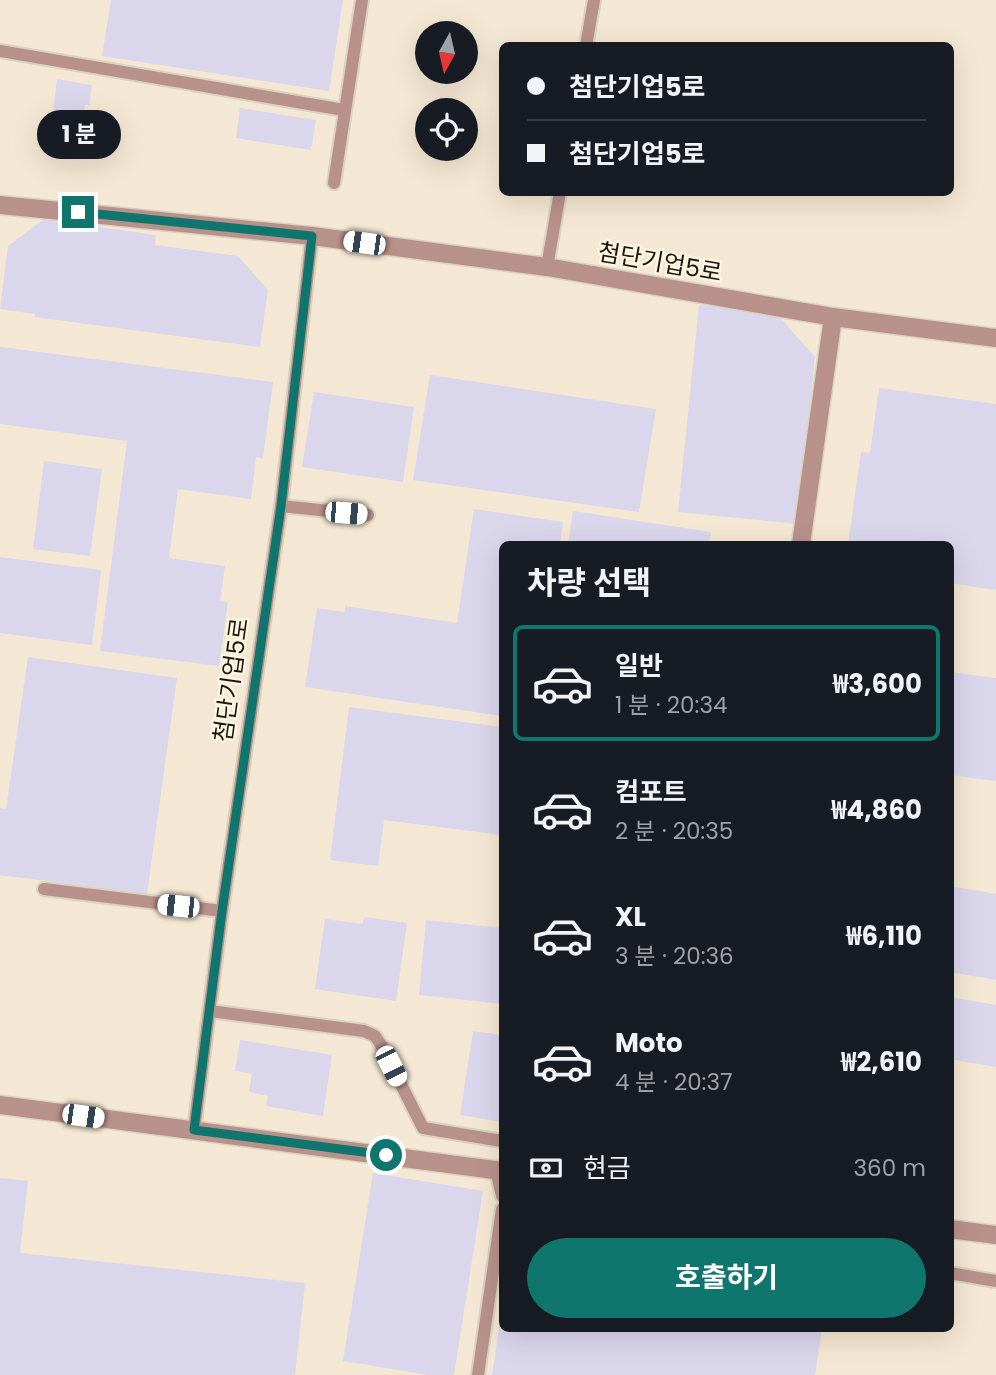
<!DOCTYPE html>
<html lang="ko">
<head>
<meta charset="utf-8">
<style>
	body { margin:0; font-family:Poppins,"Noto Sans KR",sans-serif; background:#20242c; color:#f1f3f6; height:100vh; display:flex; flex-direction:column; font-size:26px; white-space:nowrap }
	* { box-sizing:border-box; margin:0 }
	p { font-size:23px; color:#9ea1a6 }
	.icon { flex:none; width:38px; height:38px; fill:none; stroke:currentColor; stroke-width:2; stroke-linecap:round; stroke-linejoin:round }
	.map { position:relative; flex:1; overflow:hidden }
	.sheet { position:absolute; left:499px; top:541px; width:455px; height:791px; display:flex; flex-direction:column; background:#171b24; border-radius:10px; box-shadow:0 7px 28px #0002 }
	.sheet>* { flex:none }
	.guide { position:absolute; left:499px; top:42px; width:455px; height:154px; border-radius:10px; box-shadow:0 7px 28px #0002; display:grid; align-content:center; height:154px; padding:0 28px; background:#171b24 }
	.needle { width:46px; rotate:188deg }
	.buttons { position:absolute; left:415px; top:21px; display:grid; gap:14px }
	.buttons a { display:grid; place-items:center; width:63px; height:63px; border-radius:50%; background:#171b24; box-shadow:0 7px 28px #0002; font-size:35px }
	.end { position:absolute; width:32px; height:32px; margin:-16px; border:9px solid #0f766e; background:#fff; box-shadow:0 0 0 4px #fff }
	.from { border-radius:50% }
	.bubble { position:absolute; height:49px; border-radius:24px; background:#171b24; box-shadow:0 7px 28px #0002; font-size:23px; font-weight:700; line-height:49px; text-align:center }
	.car { position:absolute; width:21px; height:42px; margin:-21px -10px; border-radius:9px; box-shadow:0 0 5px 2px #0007; background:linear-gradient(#fff 24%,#345 0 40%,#fff 0 76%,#345 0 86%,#fff 0) }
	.guide b { display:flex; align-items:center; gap:24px; height:66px; font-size:26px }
	.guide b+b { border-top:2px solid #363941 }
	.guide i { width:18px; height:18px; background:#f1f3f6 }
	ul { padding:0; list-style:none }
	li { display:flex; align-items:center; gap:21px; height:116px; margin:0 14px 10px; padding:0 14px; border:4px solid transparent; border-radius:10px }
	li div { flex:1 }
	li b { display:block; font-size:26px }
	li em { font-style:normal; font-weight:700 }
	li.on { border-color:#0f766e }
	li>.icon { width:63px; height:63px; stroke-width:1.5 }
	h2 { padding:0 28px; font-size:32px; line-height:84px }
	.pay { display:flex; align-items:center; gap:18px; height:77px; padding:0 28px; font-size:26px }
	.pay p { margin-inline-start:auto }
	.action { display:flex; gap:14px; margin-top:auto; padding:14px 28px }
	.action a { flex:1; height:80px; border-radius:42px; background:#0f766e; color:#fff; font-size:28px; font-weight:700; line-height:80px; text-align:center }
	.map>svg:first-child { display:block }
	.industrial { fill:#f4e7d3; fill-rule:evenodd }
	.building { fill:#dad7ed }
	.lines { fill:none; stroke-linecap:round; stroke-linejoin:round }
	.service-casing { stroke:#dad2bf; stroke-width:16 }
	.minor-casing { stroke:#dad2bf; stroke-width:21 }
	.service { stroke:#b9918b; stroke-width:12 }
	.minor { stroke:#b9918b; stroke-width:18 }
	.route { stroke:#0f766e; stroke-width:9 }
	.labels { text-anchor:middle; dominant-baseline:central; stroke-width:5; stroke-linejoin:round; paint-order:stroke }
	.street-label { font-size:24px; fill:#1b1810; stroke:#fef6e0 }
</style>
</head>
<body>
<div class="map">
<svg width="996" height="1375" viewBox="0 0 996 1375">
	<rect width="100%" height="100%" fill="#fef6e0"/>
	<!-- industrial -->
	<path class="industrial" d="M0,0H996V1375H0ZM427,33H466V72H427ZM502,46H950V192H502ZM427,110H466V149H427ZM502,544H950V1328H502Z"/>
	<!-- building -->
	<path class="building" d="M111,0H343L329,91L102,56Z
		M57,79L92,85L89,105H85L80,134L51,129Z
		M240,108L316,120L311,150L236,138Z
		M44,219L156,235L155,245L238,256L268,290L260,347L35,317V314L0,309L8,246Z
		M699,305L775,312L815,357L798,524L678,512Z
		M0,347L273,382L263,458L256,457L251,499L178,489L169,558L225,566L220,601L228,602L219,666L100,651L127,441L0,424Z
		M430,375L656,409L639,512L413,480Z
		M879,388L996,404V590L950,583V544H848L861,452L870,453Z
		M314,392L414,407L403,482L302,467Z
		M44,461L102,469L90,556L33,549Z
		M474,509L563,522L560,544H502V716L305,687L317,608L345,612V606L457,623Z
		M573,511L711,532L709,544H568Z
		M0,557L101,570L92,645L0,633Z
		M28,657L177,678L147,894L0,875V808L6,809Z
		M950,672L996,678V781L950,775Z
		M349,707L502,727V835L384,820L378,866L330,860Z
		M950,886L996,894V980L950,972Z
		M364,917L407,923L396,1001L315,989L325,919L363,924Z
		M426,920L502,928V1004L419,995Z
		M950,997L996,1005V1067L950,1059Z
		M473,1031L502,1035V1122L460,1115Z
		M240,1040L332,1055L323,1116L266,1106L268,1096L249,1092L252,1074L235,1071Z
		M373,1173L483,1191L454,1375H429L343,1361Z
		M0,1178L28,1181L20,1253L305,1283L295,1375H0Z
		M501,1316L502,1328H822L815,1375H492Z"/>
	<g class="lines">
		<!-- service casing -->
		<g class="service-casing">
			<path id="service" d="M586,46L594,0
				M0,51L344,110
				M334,183L362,0
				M547,267L560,192
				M281,506L368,515
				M44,889L222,911
				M210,1011L364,1031L375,1036L381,1045L423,1128L502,1141
				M194,1130L222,911L281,506L312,236
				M496,1170L502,1196
				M950,1273L996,1281
				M478,1375L502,1209"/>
		</g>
		<!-- minor casing -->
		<g class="minor-casing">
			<path id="minor" d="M0,205L312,236L547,267L833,317L801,544
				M833,317L996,338
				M0,1105L502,1171
				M950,1229L996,1235"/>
		</g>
		<!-- service -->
		<use href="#service" class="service"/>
		<!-- minor -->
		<use href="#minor" class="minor"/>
	</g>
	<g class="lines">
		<!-- route -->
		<path class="route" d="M78,212L312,236L281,506L222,911L194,1130L386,1155"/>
	</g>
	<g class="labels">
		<!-- street labels -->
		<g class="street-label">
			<text transform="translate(660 262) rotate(10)">첨단기업5로</text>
			<text transform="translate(231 680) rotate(-82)">첨단기업5로</text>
		</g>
	</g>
</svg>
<div class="buttons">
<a><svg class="needle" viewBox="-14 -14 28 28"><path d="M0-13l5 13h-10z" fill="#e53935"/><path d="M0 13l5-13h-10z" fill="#9ea1a6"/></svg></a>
<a><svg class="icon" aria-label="locate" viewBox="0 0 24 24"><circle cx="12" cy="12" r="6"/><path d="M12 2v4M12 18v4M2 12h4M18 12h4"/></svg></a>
</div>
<i class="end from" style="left:386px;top:1155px"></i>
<i class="end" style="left:78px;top:212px"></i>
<div class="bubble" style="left:37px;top:110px;width:84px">1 분</div>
<i class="car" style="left:364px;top:243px;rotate:278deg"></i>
<i class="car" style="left:346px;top:513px;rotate:95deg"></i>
<i class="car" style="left:178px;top:906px;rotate:276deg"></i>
<i class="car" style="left:391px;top:1066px;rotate:153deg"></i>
<i class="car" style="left:83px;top:1116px;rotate:98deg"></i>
<div class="guide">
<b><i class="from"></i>첨단기업5로</b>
<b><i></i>첨단기업5로</b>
</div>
<section class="sheet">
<h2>차량 선택</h2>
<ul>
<li class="on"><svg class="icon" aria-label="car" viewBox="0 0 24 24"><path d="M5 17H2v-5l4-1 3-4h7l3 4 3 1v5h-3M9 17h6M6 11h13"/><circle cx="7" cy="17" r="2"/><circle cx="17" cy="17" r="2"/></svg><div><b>일반</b><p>1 분 · 20:34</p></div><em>₩3,600</em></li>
<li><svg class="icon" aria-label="car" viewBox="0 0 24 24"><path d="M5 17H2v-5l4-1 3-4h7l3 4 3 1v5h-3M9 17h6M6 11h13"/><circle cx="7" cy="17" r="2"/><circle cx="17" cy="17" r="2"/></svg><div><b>컴포트</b><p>2 분 · 20:35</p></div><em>₩4,860</em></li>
<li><svg class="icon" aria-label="car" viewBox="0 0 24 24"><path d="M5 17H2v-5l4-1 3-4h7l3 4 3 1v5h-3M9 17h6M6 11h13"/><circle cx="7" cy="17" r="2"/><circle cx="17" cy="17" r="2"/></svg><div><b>XL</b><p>3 분 · 20:36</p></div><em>₩6,110</em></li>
<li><svg class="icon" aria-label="car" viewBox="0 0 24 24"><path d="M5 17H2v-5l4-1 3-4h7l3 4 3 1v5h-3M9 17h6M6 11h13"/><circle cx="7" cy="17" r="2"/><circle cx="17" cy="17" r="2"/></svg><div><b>Moto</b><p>4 분 · 20:37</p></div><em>₩2,610</em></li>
</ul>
<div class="pay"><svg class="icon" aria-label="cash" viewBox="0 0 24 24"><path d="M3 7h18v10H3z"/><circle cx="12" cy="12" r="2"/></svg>현금<p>360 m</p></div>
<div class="action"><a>호출하기</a></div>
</section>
</div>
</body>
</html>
